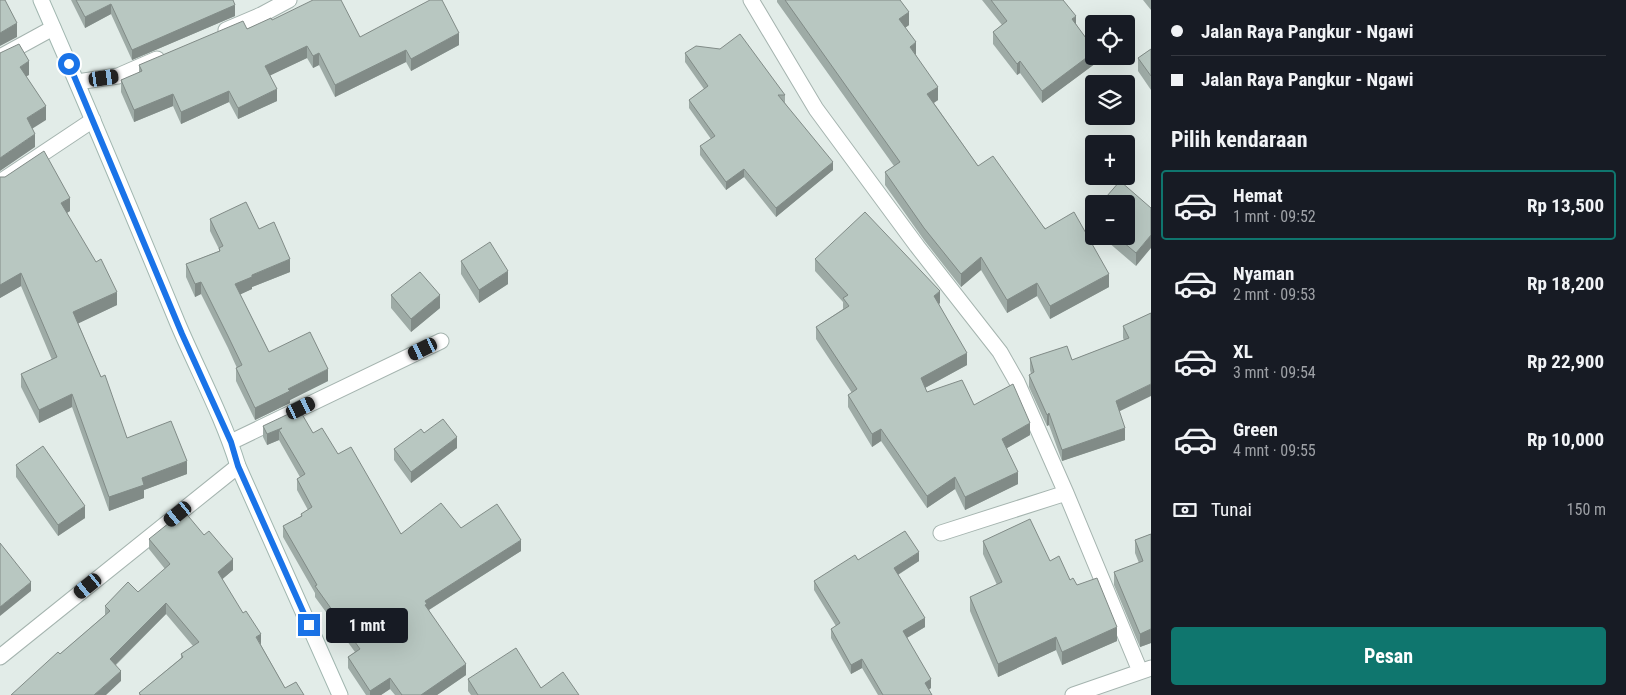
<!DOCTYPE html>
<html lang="id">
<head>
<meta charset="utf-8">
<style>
	body { margin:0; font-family:"Roboto Condensed",sans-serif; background:#20242c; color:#f1f3f6; height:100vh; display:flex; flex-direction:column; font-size:19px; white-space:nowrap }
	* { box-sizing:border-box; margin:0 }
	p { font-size:16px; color:#9ea1a6 }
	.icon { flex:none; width:28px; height:28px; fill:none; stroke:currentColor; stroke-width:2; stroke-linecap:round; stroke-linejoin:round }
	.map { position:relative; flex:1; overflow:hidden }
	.drawer { display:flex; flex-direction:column; background:#171b24; width:475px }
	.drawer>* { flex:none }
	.guide { display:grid; align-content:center; height:110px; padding:0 20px; background:#171b24 }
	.buttons { position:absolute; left:1085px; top:15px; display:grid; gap:10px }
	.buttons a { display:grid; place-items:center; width:50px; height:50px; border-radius:5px; background:#171b24; box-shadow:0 5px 20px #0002; font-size:25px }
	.end { position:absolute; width:22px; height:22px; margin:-11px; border:6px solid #1a73e8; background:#fff; box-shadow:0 0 0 2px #fff }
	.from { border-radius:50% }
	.bubble { position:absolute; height:35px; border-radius:5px; background:#171b24; box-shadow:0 5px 20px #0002; font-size:16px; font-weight:700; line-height:35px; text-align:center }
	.car { position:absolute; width:15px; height:30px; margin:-15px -8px; border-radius:6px; box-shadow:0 0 4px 1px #0007; background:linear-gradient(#222 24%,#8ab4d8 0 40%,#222 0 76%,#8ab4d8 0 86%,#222 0) }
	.guide b { display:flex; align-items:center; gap:18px; height:48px; font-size:19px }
	.guide b+b { border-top:1px solid #363941 }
	.guide i { width:12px; height:12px; background:#f1f3f6 }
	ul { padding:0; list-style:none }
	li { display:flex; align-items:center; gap:15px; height:70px; margin:0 10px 8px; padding:0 10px; border:2px solid transparent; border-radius:5px }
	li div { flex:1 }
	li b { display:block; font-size:19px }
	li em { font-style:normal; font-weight:700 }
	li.active { border-color:#0f766e }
	li>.icon { width:45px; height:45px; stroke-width:1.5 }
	h2 { padding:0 20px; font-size:22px; line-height:60px }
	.pay { display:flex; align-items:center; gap:12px; height:55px; padding:0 20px; font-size:19px }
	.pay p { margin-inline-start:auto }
	.cta { display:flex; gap:10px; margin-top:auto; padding:10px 20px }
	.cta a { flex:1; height:58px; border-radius:5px; background:#0f766e; color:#fff; font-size:20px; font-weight:700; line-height:58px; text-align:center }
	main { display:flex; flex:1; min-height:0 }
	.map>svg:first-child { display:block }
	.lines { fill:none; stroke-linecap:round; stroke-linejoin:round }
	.minor-casing { stroke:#a5b4af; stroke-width:17 }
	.secondary-casing { stroke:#a1b7b0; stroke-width:17 }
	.minor { stroke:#fff; stroke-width:15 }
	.secondary { stroke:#fff; stroke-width:15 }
	.wall { fill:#9eaba6 }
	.shaded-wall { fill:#818b87 }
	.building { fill:#b8c7c1; stroke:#818b87 }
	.route { stroke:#1a73e8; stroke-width:6 }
</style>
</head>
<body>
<main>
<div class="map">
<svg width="1151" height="695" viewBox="0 0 1151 695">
	<rect width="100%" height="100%" fill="#e2ece8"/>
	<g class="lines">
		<!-- minor casing -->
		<g class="minor-casing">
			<path id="minor" d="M751,0L816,109L917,246L1000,352L1017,382L1066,493L1140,671
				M226,30L261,15L289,0
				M0,57L53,28
				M77,82L118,76L157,59
				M0,182L93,120
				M231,442L441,341
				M941,533L1066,493
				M0,657L238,466
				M1073,695L1151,668"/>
		</g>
		<!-- secondary casing -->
		<g class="secondary-casing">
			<path id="secondary" d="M41,0C88,107 133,215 178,324C198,371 223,417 238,466L340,695"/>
		</g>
		<!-- minor -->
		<use href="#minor" class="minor"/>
		<!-- secondary -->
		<use href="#secondary" class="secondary"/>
	</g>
	<!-- wall -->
	<path class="wall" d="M71,0H233L235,16L132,60L111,14L85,28Z
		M777,0H900L909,25L905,28L916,55L938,100L934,103L978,166L1109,287L1050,319L1037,296L1007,313L981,270L961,287L924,240L885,185V172L894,166L777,2Z
		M982,0H1063L1076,24L1096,56V63L1042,103L1020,73L1017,75L993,44V32L1002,25Z
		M1143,0H1151V10Z
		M272,20L360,37L459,45L411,71L406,62L335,97L319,65L313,68L307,58L270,75L277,101L238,119L229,102L181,124L173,106L134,122L121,92V80L139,73V65Z
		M1151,49V90L1138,71V58Z
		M685,53L785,95V103L833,170L776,217L744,177L726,190L700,155V146L711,139L689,108V100L704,89L685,62Z
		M0,177L70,211L67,213L117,305L78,323L127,438L187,474L144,490V498L109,511L72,407L39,423L21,387V374L52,360L21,286L0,298Z
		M1151,208L1136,266L1101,236H1126Z
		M1094,212V230L1091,228V215Z
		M210,219L259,229L290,272L252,287V289L240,294L269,352L328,381L290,400V403L255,420L236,381V368H237L228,348L201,294L195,297L186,277V264L219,251V249L210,231Z
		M815,259L940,303L939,304L967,365L925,388L927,392L974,405L1030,435L1007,448L1018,484L965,510L955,489L927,508L881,441L872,447L848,407V395L852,393L816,339V327L843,309V302L815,271Z
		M461,261L508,284L479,303L461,274Z
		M391,295L440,308L411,332L391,308Z
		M1151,313L1119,412L1125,440L1062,461L1049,425L1047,426L1029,387V375L1031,374L1030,370V358L1072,360L1124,340L1123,338V326Z
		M263,426L313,433L338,454L401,534L461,528L521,551L429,610L466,675L437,695H395L390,689L381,695H366L348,668V657L355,652L315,597V593L283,537V526L301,516V514L308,510L297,490V479L300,477L279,440L267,445L263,437Z
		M424,433L457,448L411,483L394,460V449Z
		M16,465L85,518L58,536L16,477Z
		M1151,534V643L1140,647L1114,585V572L1139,563L1135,553V540Z
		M149,539L233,570L222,579L261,645L285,688L304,695H139V693L181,658V654L193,646L166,614L116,665L121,681L60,654L105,615V606L138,592L165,569L149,549Z
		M983,541L1050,561L1070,580L1077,585L1117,641L1062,665L1056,650L998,677L970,611V597L997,585L983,554Z
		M858,560L919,561L898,575L925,627L907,638L931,688L929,689L932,695H878L862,668L851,674L831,638V629L836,626L814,590V581Z
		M468,679L541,688L579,695H471L468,691Z"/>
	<!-- shaded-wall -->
	<path class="shaded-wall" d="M111,4V14L85,28V17Z
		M235,5V16L132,60V50Z
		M909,12V25L899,32V19Z
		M1076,16V28L1072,19Z
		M17,23V37L0,46V33Z
		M459,33V45L411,71V59Z
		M916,42V55L910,47Z
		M307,46V58L265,78V66Z
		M406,50V62L335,97V85Z
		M1094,52V56H1096V63L1042,103V91Z
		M319,53V65L313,68V56Z
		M29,61V75L20,80V67Z
		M1020,61V73L1017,75V64Z
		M938,87V100L927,107V94Z
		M277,89V101L238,119V108Z
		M229,91V102L181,124V112Z
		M173,94V106L134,122V110Z
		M46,106V120L27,132V118Z
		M35,134V147L0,171V158Z
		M833,162V170L776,217V208Z
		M744,169V177L726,190V182Z
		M70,198V211L61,216V203Z
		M1151,235V248L1136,266V253Z
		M981,257V270L961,287V274Z
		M290,259V272L252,287V289L235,297V284L252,275Z
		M508,271V284L479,303V290Z
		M21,273V286L0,298V285Z
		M1109,274V287L1050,319V306Z
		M201,282V294L195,297V284Z
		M1037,283V296L1007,313V300Z
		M940,291V303L934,308V296Z
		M117,292V305L73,326V312Z
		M440,295V308L411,332V319Z
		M967,353V365L921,390V378Z
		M328,369V381L290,400V403L255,420V408L288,389Z
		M1151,384V396L1116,413V401Z
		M72,394V407L39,423V410Z
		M1049,413V425L1047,426V415Z
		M1030,423V435L1002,451V439Z
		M282,428L279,430V440L267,445V434Z
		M1125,428V440L1062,461V450Z
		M881,429V441L872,447V434Z
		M457,437V448L411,483V472Z
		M187,461V474L144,490V498L109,511V497L142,478Z
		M1018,472V484L965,510V497Z
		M955,477V489L927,508V496Z
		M85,506V518L58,536V525Z
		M521,540V551L427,611L425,616V601Z
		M919,552V561L894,577V568Z
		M233,559V570L218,583V572Z
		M31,582V591L0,616V607Z
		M166,603V614L110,670V659Z
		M925,618V627L903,640V631Z
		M1117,627V641L1062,665V652Z
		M1151,629V643L1140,647V634Z
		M261,634V645L256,637Z
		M1056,637V650L998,677V664Z
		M862,659V668L851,674V665Z
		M466,664V675L437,695H421Z
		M121,671V681L106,695H94Z
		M390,678V689L381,695H370V691Z
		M931,679V688L925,692V683Z"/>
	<!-- building -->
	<path class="building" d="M0,0H5L17,23L0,33Z
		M76,0H233L235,5L132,50L111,4L85,17Z
		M313,0H341L360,37L430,0H442L459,33L411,59L406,50L335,85L319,53L313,56L307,46L265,66L277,89L238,108L229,91L181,112L173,94L134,110L121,80L142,71L139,65L243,21L247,29L271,18L272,20Z
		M785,0H900L909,12L899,19L916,42L910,47L938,87L927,94L978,166L993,156L1045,229L1074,212L1109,274L1050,306L1037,283L1007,300L981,257L961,274L924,228L885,172L900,162Z
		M991,0H1063L1076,16L1072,19L1094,49V52L1042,91L1020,61L1017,64L993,32L1007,21Z
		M740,34L785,95H778L833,162L776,208L744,169L726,182L700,146L715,136L689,100L708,86L685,53L696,46L720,49Z
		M19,44L29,61L20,67L46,106L27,118L35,134L0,158V53Z
		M1151,49V76L1138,58Z
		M44,151L70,198L61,203L96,262L101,259L117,292L73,312L101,377L105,375L127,438L171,421L187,461L142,478L144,485L109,497L72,394L39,410L21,374L57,357L21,273L0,285V177H5Z
		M1120,181L1151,208V235L1136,253L1116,236H1126V204H1100Z
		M246,202L259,229L274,222L290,259L252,275V277L235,284L269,352L310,332L328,369L288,389L290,391L255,408L236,368L242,365L228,336L201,282L195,284L186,264L220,251L219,248L223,246L210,219Z
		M865,212L940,291L934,296L967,353L921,378L927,392L962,380L974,405L1013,384L1030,423L1002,439L1018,472L965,497L955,477L927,496L881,429L872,434L848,395L857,389L816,327L849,306L843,298L848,295L815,259Z
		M490,242L508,271L479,290L461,261Z
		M420,272L440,295L411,319L391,295Z
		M1151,313V384L1116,401L1125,428L1062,450L1049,413L1047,415L1029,375L1034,372L1030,358L1067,346L1072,360L1129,338L1123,326Z
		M299,409L313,433L322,428L338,454L351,447L401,534L441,503L461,528L497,504L521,540L425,601L427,604L425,605L466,664L421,695H402L390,678L370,691L348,657L360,649L315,586L317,585L283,526L302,516L301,514L312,507L297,479L305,474L279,430L282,428L267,434L263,426Z
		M443,419L457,437L411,472L394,449L421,429L424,433Z
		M43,446L85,506L58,525L16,465Z
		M184,511L204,535L209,531L233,559L218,572L243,613L246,611L261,634L256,637L285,688L296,682L304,695H141L139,693L183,657L181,654L199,642L166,603L110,659L121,671L94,695H11L58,652L60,654L110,611L105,606L128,582L138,592L170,564L149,539Z
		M1030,519L1050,561L1059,556L1070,580L1073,578L1077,585L1097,578L1117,627L1062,652L1056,637L998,664L970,597L1002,582L983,541Z
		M905,531L919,552L894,568L925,618L903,631L931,679L925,683L932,695H883L862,659L851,665L831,629L840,623L814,581L855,555L858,560Z
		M1151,534V629L1140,634L1114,572L1143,561L1135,540Z
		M0,543L31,582L0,607Z
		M516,648L541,688L563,672L579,695H478L468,679Z"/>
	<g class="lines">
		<!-- route -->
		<path class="route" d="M69,64L182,334L231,442L238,466L309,625"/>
	</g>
</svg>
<div class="buttons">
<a><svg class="icon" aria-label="locate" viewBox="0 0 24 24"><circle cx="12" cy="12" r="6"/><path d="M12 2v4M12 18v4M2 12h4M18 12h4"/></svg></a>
<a><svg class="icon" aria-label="layers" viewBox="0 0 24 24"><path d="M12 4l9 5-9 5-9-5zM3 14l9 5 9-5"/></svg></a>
<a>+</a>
<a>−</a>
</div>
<i class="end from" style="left:69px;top:64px"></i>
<i class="end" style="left:309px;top:625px"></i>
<div class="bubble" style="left:326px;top:608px;width:82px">1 mnt</div>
<i class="car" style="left:104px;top:78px;rotate:82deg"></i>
<i class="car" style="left:423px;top:349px;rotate:244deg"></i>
<i class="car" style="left:301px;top:408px;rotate:64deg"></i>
<i class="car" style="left:178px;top:514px;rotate:231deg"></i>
<i class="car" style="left:88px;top:586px;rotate:231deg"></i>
</div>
<section class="drawer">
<div class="guide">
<b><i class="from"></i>Jalan Raya Pangkur - Ngawi</b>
<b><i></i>Jalan Raya Pangkur - Ngawi</b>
</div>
<h2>Pilih kendaraan</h2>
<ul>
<li class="active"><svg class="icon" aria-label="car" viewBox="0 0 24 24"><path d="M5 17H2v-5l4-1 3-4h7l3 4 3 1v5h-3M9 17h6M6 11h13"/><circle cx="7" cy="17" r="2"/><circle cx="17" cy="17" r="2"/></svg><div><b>Hemat</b><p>1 mnt · 09:52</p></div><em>Rp 13,500</em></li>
<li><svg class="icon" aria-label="car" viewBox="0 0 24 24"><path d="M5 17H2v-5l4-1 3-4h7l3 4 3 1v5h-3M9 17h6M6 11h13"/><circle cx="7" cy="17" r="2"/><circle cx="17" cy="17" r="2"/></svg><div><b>Nyaman</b><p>2 mnt · 09:53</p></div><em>Rp 18,200</em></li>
<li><svg class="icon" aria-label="car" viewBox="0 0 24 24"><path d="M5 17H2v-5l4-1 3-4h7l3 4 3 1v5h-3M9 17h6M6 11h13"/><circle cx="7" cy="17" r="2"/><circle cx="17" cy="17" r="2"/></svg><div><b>XL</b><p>3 mnt · 09:54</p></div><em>Rp 22,900</em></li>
<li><svg class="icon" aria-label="car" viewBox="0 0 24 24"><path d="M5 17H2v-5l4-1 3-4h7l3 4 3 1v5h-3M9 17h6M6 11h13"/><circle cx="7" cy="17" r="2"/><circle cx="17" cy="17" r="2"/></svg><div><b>Green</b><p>4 mnt · 09:55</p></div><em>Rp 10,000</em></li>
</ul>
<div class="pay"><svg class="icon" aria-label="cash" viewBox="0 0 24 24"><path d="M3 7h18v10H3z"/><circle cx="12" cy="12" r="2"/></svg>Tunai<p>150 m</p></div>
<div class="cta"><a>Pesan</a></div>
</section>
</main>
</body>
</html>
